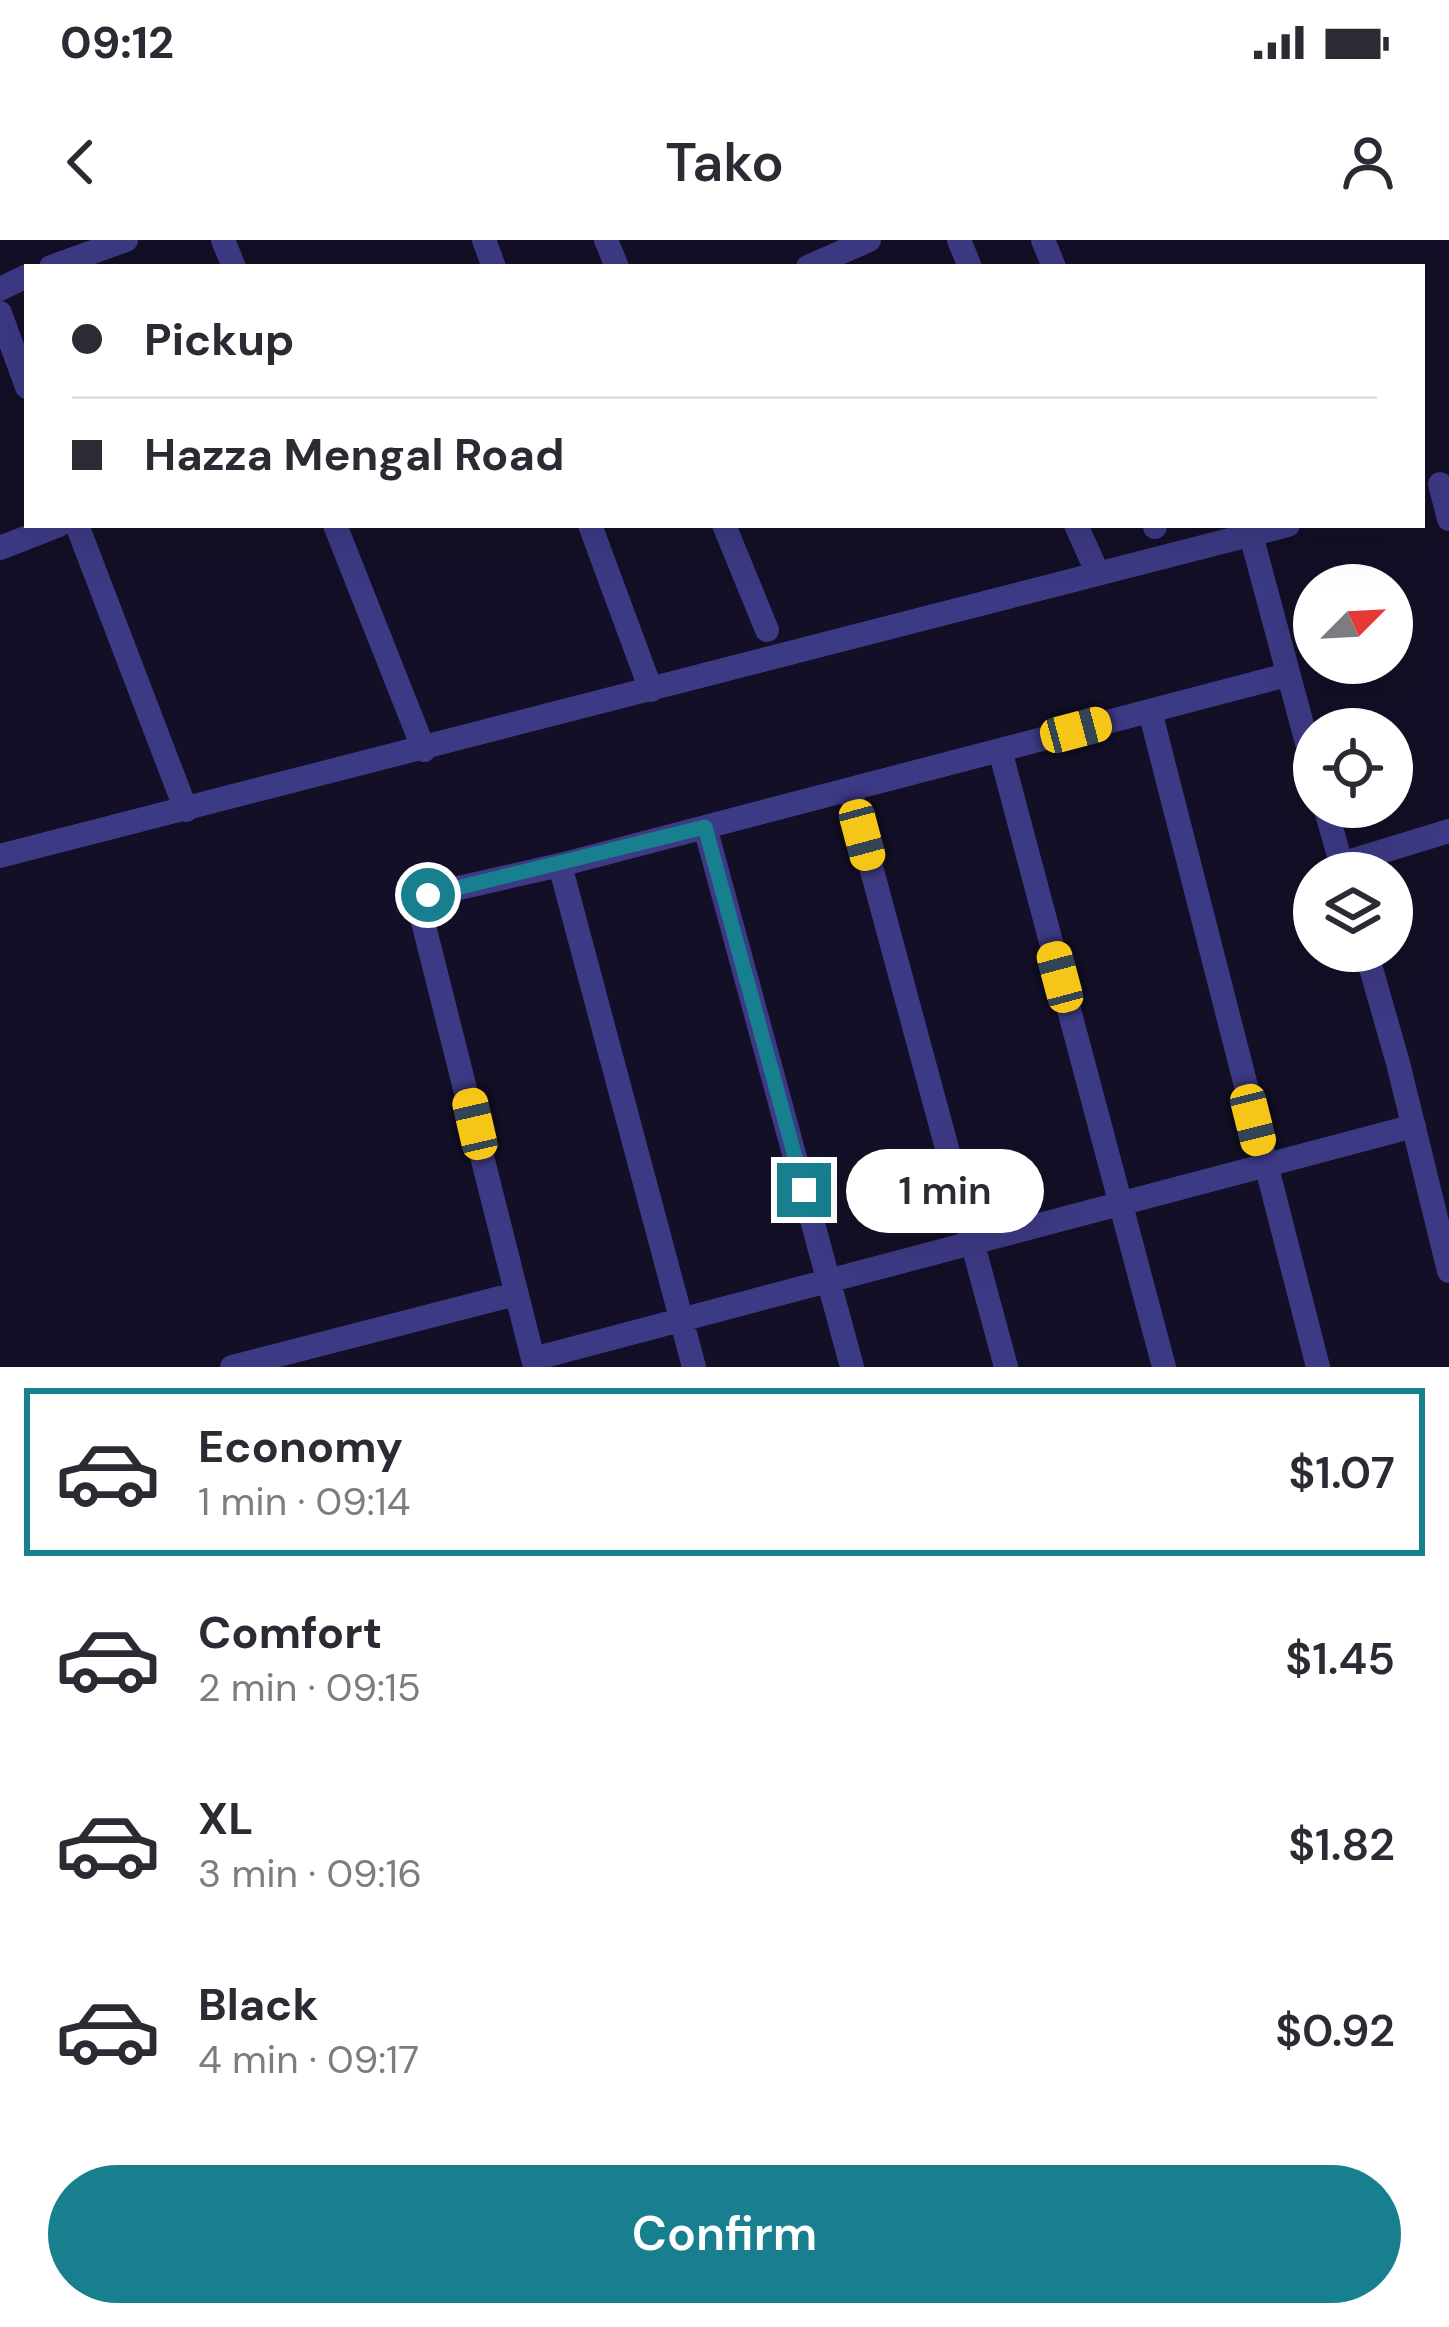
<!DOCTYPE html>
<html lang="en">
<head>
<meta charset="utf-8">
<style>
	body { margin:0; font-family:"DM Sans",sans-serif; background:#f7f7f7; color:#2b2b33; height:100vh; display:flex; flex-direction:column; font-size:45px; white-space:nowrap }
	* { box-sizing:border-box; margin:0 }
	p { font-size:39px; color:#7c7c81 }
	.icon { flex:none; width:66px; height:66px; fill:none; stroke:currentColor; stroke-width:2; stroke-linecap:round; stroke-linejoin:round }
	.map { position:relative; height:1127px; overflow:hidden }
	.drawer { display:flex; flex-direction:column; background:#fff; flex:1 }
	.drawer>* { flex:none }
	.guide { position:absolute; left:24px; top:24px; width:1401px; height:264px; border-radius:0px; box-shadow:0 12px 48px #0002; display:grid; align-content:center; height:264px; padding:0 48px; background:#fff }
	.needle { width:78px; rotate:66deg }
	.fabs { position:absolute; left:1293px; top:324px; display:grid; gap:24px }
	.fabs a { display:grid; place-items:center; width:120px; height:120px; border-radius:50%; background:#fff; box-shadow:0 12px 48px #0002; font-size:60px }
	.end { position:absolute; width:54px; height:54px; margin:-27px; border:15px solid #187f8f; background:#fff; box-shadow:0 0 0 6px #fff }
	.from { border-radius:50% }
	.bubble { position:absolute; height:84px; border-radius:42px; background:#fff; box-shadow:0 12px 48px #0002; font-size:39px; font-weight:600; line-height:84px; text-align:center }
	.car { position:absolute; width:36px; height:72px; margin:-36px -18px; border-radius:15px; box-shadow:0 0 9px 3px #0007; background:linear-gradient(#f5c518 24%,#345 0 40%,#f5c518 0 76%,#345 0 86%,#f5c518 0) }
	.guide b { display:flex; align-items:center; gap:42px; height:114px; font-size:45px }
	.guide b+b { border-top:3px solid #e1e1e2 }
	.guide i { width:30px; height:30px; background:#2b2b33 }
	ul { padding:21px 0 0; list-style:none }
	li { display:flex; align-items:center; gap:36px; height:168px; margin:0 24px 18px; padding:0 24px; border:6px solid transparent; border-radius:0px }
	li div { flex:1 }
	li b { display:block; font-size:45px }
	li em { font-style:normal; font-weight:600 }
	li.current { border-color:#187f8f }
	li>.icon { width:108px; height:108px; stroke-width:1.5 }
	.button { display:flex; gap:24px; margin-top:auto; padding:24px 48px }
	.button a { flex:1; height:138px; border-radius:72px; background:#187f8f; color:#fff; font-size:48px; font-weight:600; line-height:138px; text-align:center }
	.status { display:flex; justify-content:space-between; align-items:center; height:84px; padding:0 60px; background:#fff; direction:ltr }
	.status svg { height:33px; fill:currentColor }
	header { display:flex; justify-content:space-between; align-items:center; height:156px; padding:0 48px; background:#fff; font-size:54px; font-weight:600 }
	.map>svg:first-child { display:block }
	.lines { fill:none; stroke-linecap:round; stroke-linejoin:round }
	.street { stroke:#3d3a85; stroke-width:24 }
	.route { stroke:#187f8f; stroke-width:15 }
</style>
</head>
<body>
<div class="status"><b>09:12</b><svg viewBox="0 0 49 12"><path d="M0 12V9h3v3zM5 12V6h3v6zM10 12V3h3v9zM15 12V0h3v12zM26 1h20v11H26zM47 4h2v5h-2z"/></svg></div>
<header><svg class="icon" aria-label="back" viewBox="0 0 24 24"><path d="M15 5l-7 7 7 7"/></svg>Tako<svg class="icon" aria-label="person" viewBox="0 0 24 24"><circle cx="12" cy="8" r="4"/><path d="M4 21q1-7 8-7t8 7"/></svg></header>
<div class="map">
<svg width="1449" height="1127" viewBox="0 0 1449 1127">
	<rect width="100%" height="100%" fill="#130f26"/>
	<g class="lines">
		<!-- street -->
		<path class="street" d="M223,0L234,27
			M484,0L494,27
			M606,0L617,27
			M959,0L970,27
			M1043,0L1054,27
			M51,27L126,0
			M808,27L869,0
			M0,49L27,36
			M0,73L27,147
			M1440,244L1449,279
			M77,285L186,570
			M335,285L424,510
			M590,285L651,450
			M724,285L767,390
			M1076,285L1098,334
			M1155,285V287
			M1251,295L1314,529
			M0,308L59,285
			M1150,471L1318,1127
			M1000,510L1164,1127
			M850,549L1006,1127
			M1325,567L1344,633
			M705,587L852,1127
			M0,616L1288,285
			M1341,624L1449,591
			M560,625L694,1127
			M1366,711L1398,823L1449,1031
			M533,1119L1414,886
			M232,1127L515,1054
			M535,1127L418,662L428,655L560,625L1287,435"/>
	</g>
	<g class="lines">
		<!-- route -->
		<path class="route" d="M428,655L705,587L804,950"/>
	</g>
</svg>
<div class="fabs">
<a><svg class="needle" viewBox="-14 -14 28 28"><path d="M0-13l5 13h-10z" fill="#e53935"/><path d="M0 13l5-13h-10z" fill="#7c7c81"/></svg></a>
<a><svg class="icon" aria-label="locate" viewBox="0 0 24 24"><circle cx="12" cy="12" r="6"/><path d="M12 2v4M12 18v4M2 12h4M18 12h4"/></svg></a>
<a><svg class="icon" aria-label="layers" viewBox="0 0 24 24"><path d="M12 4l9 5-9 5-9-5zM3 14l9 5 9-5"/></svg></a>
</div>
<i class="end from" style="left:428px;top:655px"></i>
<i class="end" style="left:804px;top:950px"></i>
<div class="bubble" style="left:846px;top:909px;width:198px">1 min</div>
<i class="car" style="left:1076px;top:490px;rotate:75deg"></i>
<i class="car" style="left:862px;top:595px;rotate:165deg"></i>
<i class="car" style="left:1060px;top:737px;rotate:345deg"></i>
<i class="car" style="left:1253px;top:880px;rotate:166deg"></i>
<i class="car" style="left:475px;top:884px;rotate:347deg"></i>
<div class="guide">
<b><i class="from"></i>Pickup</b>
<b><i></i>Hazza Mengal Road</b>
</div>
</div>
<section class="drawer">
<ul>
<li class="current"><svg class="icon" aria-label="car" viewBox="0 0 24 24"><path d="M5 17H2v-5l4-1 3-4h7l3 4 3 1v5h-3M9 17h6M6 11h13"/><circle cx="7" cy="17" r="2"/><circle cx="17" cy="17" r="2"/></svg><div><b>Economy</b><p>1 min · 09:14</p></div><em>$1.07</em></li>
<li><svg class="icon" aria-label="car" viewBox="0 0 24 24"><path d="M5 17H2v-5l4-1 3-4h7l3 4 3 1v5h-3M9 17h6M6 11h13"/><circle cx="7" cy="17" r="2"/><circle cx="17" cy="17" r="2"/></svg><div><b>Comfort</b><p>2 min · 09:15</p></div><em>$1.45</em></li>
<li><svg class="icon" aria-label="car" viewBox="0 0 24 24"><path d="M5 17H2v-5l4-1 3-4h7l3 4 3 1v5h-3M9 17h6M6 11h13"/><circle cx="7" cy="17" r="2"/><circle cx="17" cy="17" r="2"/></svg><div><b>XL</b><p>3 min · 09:16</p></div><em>$1.82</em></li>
<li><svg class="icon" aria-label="car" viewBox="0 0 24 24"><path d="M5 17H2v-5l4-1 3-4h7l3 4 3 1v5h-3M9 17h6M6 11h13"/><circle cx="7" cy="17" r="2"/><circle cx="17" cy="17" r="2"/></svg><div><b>Black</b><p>4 min · 09:17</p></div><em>$0.92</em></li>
</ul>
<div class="button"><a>Confirm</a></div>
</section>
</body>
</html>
